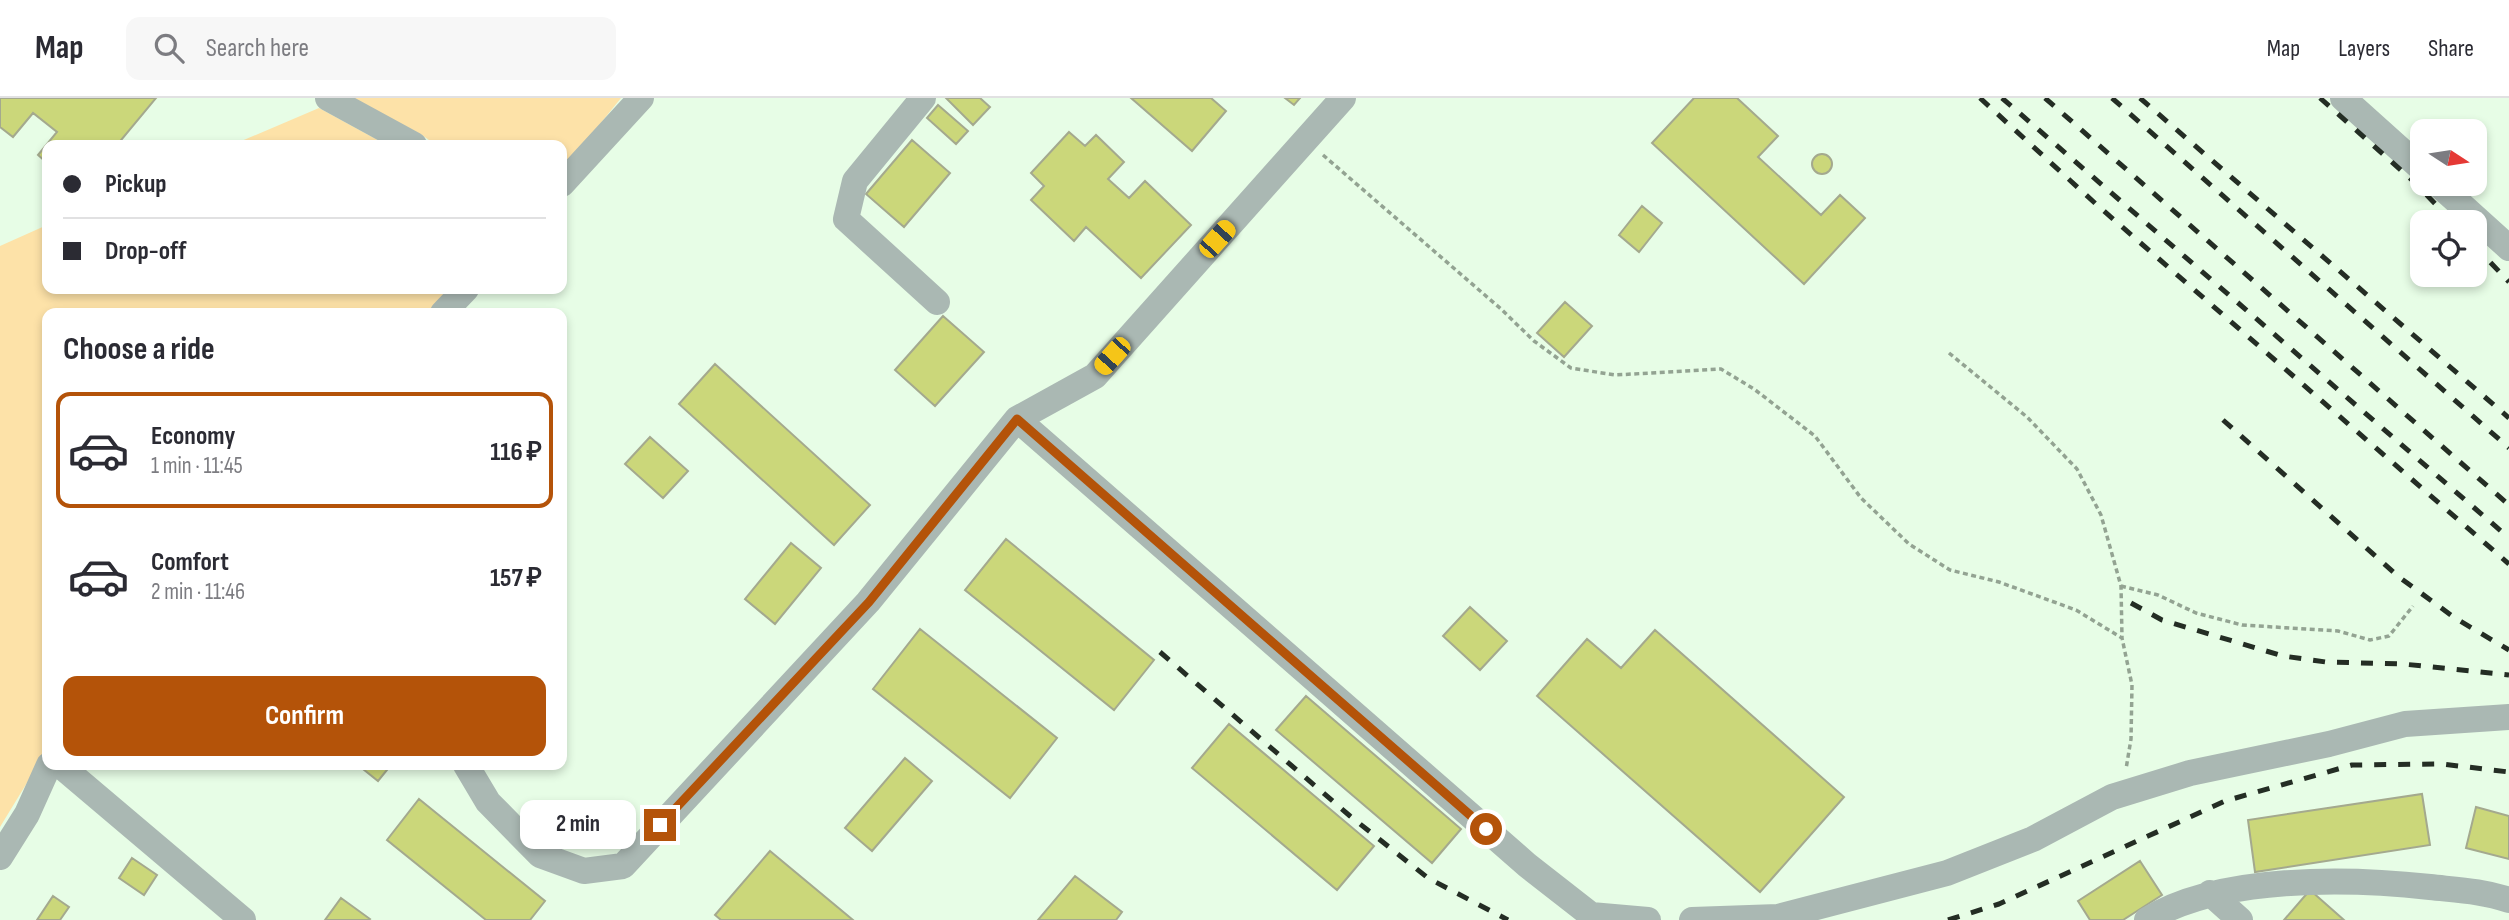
<!DOCTYPE html>
<html lang="en">
<head>
<meta charset="utf-8">
<style>
	body { margin:0; font-family:"Sofia Sans Condensed",sans-serif; background:#f7f7f7; color:#2b2b33; height:100vh; display:flex; flex-direction:column; font-size:26px; white-space:nowrap }
	* { box-sizing:border-box; margin:0 }
	p { font-size:23px; color:#7c7c81 }
	.icon { flex:none; width:38px; height:38px; fill:none; stroke:currentColor; stroke-width:2; stroke-linecap:round; stroke-linejoin:round }
	.map { position:relative; flex:1; overflow:hidden }
	.panel { position:absolute; left:42px; top:210px; width:525px; height:462px; display:flex; flex-direction:column; background:#fff; border-radius:14px; box-shadow:0 4px 10px #0003 }
	.panel>* { flex:none }
	.hud { position:absolute; left:42px; top:42px; width:525px; height:154px; border-radius:14px; box-shadow:0 4px 10px #0003; display:grid; align-content:center; height:154px; padding:0 21px; background:#fff }
	.needle { width:46px; rotate:102deg }
	.controls { position:absolute; left:2410px; top:21px; display:grid; gap:14px }
	.controls a { display:grid; place-items:center; width:77px; height:77px; border-radius:14px; background:#fff; box-shadow:0 4px 10px #0003; font-size:35px }
	.end { position:absolute; width:32px; height:32px; margin:-16px; border:9px solid #b45309; background:#fff; box-shadow:0 0 0 4px #fff }
	.from { border-radius:50% }
	.bubble { position:absolute; height:49px; border-radius:14px; background:#fff; box-shadow:0 4px 10px #0003; font-size:23px; font-weight:700; line-height:49px; text-align:center }
	.car { position:absolute; width:21px; height:42px; margin:-21px -10px; border-radius:9px; box-shadow:0 0 5px 2px #0007; background:linear-gradient(#f5c518 24%,#345 0 40%,#f5c518 0 76%,#345 0 86%,#f5c518 0) }
	.hud b { display:flex; align-items:center; gap:24px; height:66px; font-size:26px }
	.hud b+b { border-top:2px solid #e1e1e2 }
	.hud i { width:18px; height:18px; background:#2b2b33 }
	ul { padding:0; list-style:none }
	li { display:flex; align-items:center; gap:21px; height:116px; margin:0 14px 10px; padding:0 7px; border:4px solid transparent; border-radius:14px }
	li div { flex:1 }
	li b { display:block; font-size:26px }
	li em { font-style:normal; font-weight:700 }
	li.selected { border-color:#b45309 }
	li>.icon { width:63px; height:63px; stroke-width:1.5 }
	h2 { padding:0 21px; font-size:32px; line-height:84px }
	.cta { display:flex; gap:14px; margin-top:auto; padding:14px 21px }
	.cta a { flex:1; height:80px; border-radius:14px; background:#b45309; color:#fff; font-size:28px; font-weight:700; line-height:80px; text-align:center }
	header { display:flex; align-items:center; gap:42px; box-sizing:border-box; height:98px; padding:0 35px; background:#fff; border-bottom:2px solid #e1e1e2 }
	header strong { font-size:33px }
	nav { display:flex; gap:38px; margin-inline-start:auto; font-size:24px }
	.search { width:490px; height:63px; background:#f7f7f7; display:flex; align-items:center; gap:18px; box-sizing:border-box; padding:0 24px; border-radius:14px; color:#7c7c81; font-size:26px }
	.map>svg:first-child { display:block }
	.green { fill:#fde2a8 }
	.building { fill:#cbd77a; stroke:#a4a98e; stroke-width:2 }
	.lines { fill:none; stroke-linecap:round; stroke-linejoin:round }
	.path { stroke:#93a392; stroke-width:3.5; stroke-dasharray:5 3.5; stroke-linecap:butt }
	.minor { stroke:#aab8b3; stroke-width:26 }
	.rail { stroke:#242d24; stroke-width:5; stroke-dasharray:12 12; stroke-linecap:butt }
	.route { stroke:#b45309; stroke-width:9 }
</style>
</head>
<body>
<header>
<strong>Map</strong>
<div class="search"><svg class="icon" aria-label="search" viewBox="0 0 24 24"><circle cx="10" cy="10" r="6"/><path d="M15 15l6 6"/></svg>Search here</div>
<nav><a>Map</a><a>Layers</a><a>Share</a></nav>
</header>
<div class="map">
<svg width="2509" height="822" viewBox="0 0 2509 822">
	<rect width="100%" height="100%" fill="#e7fde6"/>
	<!-- green -->
	<path class="green" d="M353,0H621L562,73V47H436L422,37Z
		M319,10L387,47H232Z
		M47,127V191H451L429,215H47V652L0,729V148Z"/>
	<!-- building -->
	<path class="building" d="M0,0H156L117,47H47V65L38,57L57,34L33,15L13,39L0,29Z
		M946,0H980L990,9L973,27Z
		M1131,0H1211L1226,13L1192,53Z
		M1285,0H1300L1294,7Z
		M1694,0H1737L1778,38L1758,59L1821,117L1840,97L1865,120L1804,186L1652,45Z
		M938,7L968,33L956,46L927,20Z
		M1069,34L1085,48L1096,37L1124,64L1108,81L1129,100L1145,83L1191,127L1141,180L1086,129L1074,143L1031,102L1044,88L1031,75Z
		M912,42L950,75L904,129L866,96Z
		M1812 66a10 10 0 1 1 20 0a10 10 0 1 1-20 0Z
		M1642,108L1662,125L1639,154L1619,137Z
		M1565,204L1592,228L1564,259L1537,235Z
		M943,218L984,254L935,308L895,272Z
		M715,266L870,407L834,447L679,306Z
		M650,339L688,373L663,400L625,366Z
		M1006,441L1154,562L1114,612L965,492Z
		M791,445L821,470L775,526L745,501Z
		M1470,509L1507,543L1480,572L1443,538Z
		M920,531L1057,640L1010,700L873,591Z
		M1655,532L1844,699L1760,794L1537,598L1587,541L1621,570Z
		M1306,598L1461,731L1432,765L1276,632Z
		M1229,626L1374,748L1337,792L1192,670Z
		M905,660L932,683L872,753L845,730Z
		M358,667H391L378,683Z
		M2422,696L2430,747L2255,774L2248,722Z
		M419,701L545,803L530,822H486L387,742Z
		M2476,709L2509,718V761L2466,750Z
		M770,753L853,822H721L715,817Z
		M132,760L157,777L144,797L119,780Z
		M2140,763L2162,797L2123,822H2090L2078,803Z
		M1075,778L1122,814L1116,822H1038Z
		M2310,792L2344,822H2284Z
		M53,798L69,809L60,822H37Z
		M341,800L370,821L369,822H325Z"/>
	<g class="lines">
		<!-- path -->
		<path class="path" d="M1323,57L1501,211L1534,243L1571,270L1615,277L1721,271L1754,291L1815,338L1861,400L1909,446L1950,472L1999,484L2076,512L2122,540L2132,587L2131,641L2126,671
			M1949,255L2027,319L2077,371L2101,417L2121,488L2122,540
			M2121,488L2158,497L2196,515L2242,527L2338,533L2370,542L2389,538L2413,508"/>
		<!-- minor -->
		<path class="minor" d="M328,0L414,47
			M923,0L855,83L846,121L937,204
			M2343,0L2422,71
			M562,86L641,0
			M2438,86L2509,150
			M443,215L466,191
			M1017,321L1527,767L1591,817L1648,822
			M60,667L243,822
			M466,667L488,704L540,757L584,773L623,768L868,504L1017,321L1095,278L1343,0
			M0,759L27,716L49,667
			M2210,795L2240,822
			M1692,822L1778,819L1947,775L2033,741L2112,699L2190,675L2329,646L2405,626L2509,619
			M2147,822C2220,777 2348,780 2430,789C2457,792 2483,793 2509,802"/>
		<!-- rail -->
		<path class="rail" d="M1980,0L2097,107L2509,466
			M2002,0L2509,440
			M2045,0L2509,407
			M2112,0L2509,350
			M2140,0L2509,320
			M2320,0L2412,82L2453,124
			M2474,147L2509,184
			M2223,322L2399,479L2455,520L2509,552
			M2131,505L2162,522L2283,558L2326,564L2403,566L2509,577
			M1160,554L1350,718L1428,780L1508,822
			M1948,822L1999,806L2225,703L2352,667L2442,666L2509,674"/>
	</g>
	<g class="lines">
		<!-- route -->
		<path class="route" d="M660,727L869,504L1017,321L1486,731"/>
	</g>
</svg>
<div class="controls">
<a><svg class="needle" viewBox="-14 -14 28 28"><path d="M0-13l5 13h-10z" fill="#e53935"/><path d="M0 13l5-13h-10z" fill="#7c7c81"/></svg></a>
<a><svg class="icon" aria-label="locate" viewBox="0 0 24 24"><circle cx="12" cy="12" r="6"/><path d="M12 2v4M12 18v4M2 12h4M18 12h4"/></svg></a>
</div>
<i class="end from" style="left:1486px;top:731px"></i>
<i class="end" style="left:660px;top:727px"></i>
<div class="bubble" style="left:520px;top:702px;width:116px">2 min</div>
<i class="car" style="left:1217px;top:141px;rotate:42deg"></i>
<i class="car" style="left:1112px;top:258px;rotate:222deg"></i>
<div class="hud">
<b><i class="from"></i>Pickup</b>
<b><i></i>Drop-off</b>
</div>
<section class="panel">
<h2>Choose a ride</h2>
<ul>
<li class="selected"><svg class="icon" aria-label="car" viewBox="0 0 24 24"><path d="M5 17H2v-5l4-1 3-4h7l3 4 3 1v5h-3M9 17h6M6 11h13"/><circle cx="7" cy="17" r="2"/><circle cx="17" cy="17" r="2"/></svg><div><b>Economy</b><p>1 min · 11:45</p></div><em>116 ₽</em></li>
<li><svg class="icon" aria-label="car" viewBox="0 0 24 24"><path d="M5 17H2v-5l4-1 3-4h7l3 4 3 1v5h-3M9 17h6M6 11h13"/><circle cx="7" cy="17" r="2"/><circle cx="17" cy="17" r="2"/></svg><div><b>Comfort</b><p>2 min · 11:46</p></div><em>157 ₽</em></li>
</ul>
<div class="cta"><a>Confirm</a></div>
</section>
</div>
</body>
</html>
